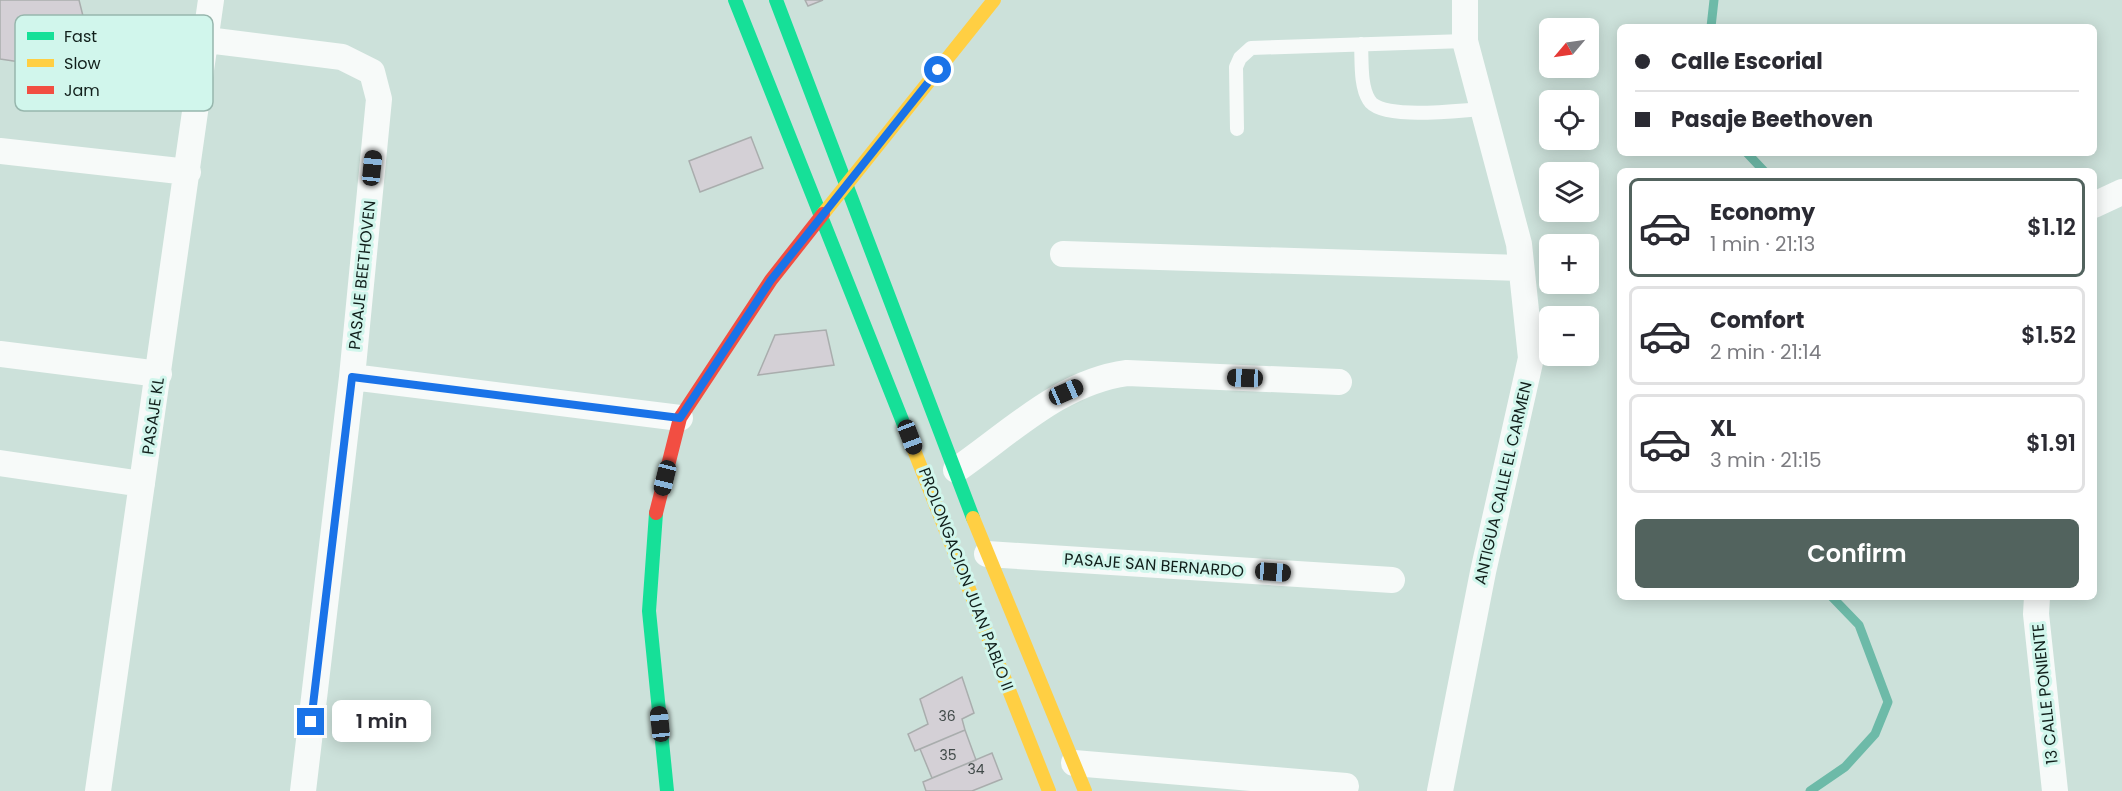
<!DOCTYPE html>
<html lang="en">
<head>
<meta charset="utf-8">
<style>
	body { margin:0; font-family:Poppins,sans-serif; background:#f2f2f3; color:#2b2b33; height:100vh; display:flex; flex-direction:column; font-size:22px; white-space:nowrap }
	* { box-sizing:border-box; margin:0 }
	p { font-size:20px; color:#7c7c81 }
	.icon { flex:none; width:33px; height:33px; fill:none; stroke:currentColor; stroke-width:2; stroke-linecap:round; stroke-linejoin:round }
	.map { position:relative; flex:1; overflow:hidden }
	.panel { position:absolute; left:1617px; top:168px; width:480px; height:432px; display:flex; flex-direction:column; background:#fff; border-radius:9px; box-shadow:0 3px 15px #0003 }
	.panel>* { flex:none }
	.guide { position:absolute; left:1617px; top:24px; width:480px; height:132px; border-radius:9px; box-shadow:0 3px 15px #0003; display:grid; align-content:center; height:132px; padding:0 18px; background:#fff }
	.needle { width:39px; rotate:241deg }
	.controls { position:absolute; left:1539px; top:18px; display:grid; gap:12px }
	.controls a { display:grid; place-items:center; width:60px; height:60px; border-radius:9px; background:#fff; box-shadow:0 3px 15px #0003; font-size:30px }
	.end { position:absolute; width:27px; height:27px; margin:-14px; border:8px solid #1a73e8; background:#fff; box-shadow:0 0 0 3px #fff }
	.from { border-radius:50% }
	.bubble { position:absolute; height:42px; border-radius:9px; background:#fff; box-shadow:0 3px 15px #0003; font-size:20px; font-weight:600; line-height:42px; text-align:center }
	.car { position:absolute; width:18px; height:36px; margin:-18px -9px; border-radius:8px; box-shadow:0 0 4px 2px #0007; background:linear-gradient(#222 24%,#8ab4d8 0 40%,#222 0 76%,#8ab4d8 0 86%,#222 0) }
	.guide b { display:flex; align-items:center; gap:21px; height:57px; font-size:22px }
	.guide b+b { border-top:2px solid #e1e1e2 }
	.guide i { width:15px; height:15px; background:#2b2b33 }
	ul { padding:10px 0 0; list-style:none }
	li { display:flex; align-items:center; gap:18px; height:99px; margin:0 12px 9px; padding:0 6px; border:3px solid #e1e1e2; border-radius:9px }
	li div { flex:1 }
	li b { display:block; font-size:22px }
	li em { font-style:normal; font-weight:600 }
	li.current { border-color:#52635e }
	li>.icon { width:54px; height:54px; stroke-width:1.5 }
	.button { display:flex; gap:12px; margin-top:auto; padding:12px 18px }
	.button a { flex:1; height:69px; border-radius:9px; background:#52635e; color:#fff; font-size:24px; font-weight:600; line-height:69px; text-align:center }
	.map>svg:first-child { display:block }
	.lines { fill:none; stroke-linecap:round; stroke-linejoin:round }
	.stream { stroke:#6dbaa8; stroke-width:9 }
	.building { fill:#d4d0d6; stroke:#a9adad; stroke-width:1.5 }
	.lane { stroke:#f7faf9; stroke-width:14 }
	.street { stroke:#f7faf9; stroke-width:26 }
	.fast { stroke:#16e098; stroke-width:14 }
	.slow { stroke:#ffcf43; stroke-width:14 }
	.jam { stroke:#f24e42; stroke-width:14 }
	.route { stroke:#1a73e8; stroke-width:8 }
	.labels { text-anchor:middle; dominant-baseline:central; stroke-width:6; stroke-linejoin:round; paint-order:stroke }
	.number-label { font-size:14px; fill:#424b4a }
	.street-label { font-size:16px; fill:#111f1b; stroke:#d1f6ec }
	.key { fill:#d1f6ec; stroke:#97b6ad; stroke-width:1.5 }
	.key-label { font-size:16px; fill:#111f1b }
</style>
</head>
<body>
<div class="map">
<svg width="2122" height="791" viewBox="0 0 2122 791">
	<rect width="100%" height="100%" fill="#cce1da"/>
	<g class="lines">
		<!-- stream -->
		<path class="stream" d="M1711,27L1714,0
			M1747,153L1764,171
			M1810,791L1845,767L1875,734L1888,702L1859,625L1832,597"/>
	</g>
	<!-- building -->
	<path class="building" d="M0,0H79L90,44L20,62L0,59Z
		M805,0H823L808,6Z
		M751,137L763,168L700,192L689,161Z
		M826,330L834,365L758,375L775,335Z
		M962,677L974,713L962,719L965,730L915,751L908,734L928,724L920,699Z
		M965,730L976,760L932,778L920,749Z
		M992,753L1002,779L972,791H926L923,782Z"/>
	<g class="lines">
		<!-- lane -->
		<path class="lane" d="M1361,44C1362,61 1360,86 1369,100C1381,121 1460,110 1483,109
			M1237,129L1236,67L1240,58L1251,48L1465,41"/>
		<!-- street -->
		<path class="street" d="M207,40L342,57L372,72L379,99L352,377L303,791
			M0,151L188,172
			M2094,205L2122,192
			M1063,254L1521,268
			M0,354L159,374
			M352,377L680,418
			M0,463L142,484
			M956,470C1010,433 1060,382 1127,373L1339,382
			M987,554L1392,580
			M2037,597L2036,614L2055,791
			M1074,763L1346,786
			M98,791L211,0
			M1440,791L1483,572L1531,358L1519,244L1465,41V0"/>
		<!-- fast -->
		<path class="fast" d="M735,0L906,430
			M776,0L973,518
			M656,513L649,611L667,791"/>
		<!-- slow -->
		<path class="slow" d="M823,214L994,0
			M906,430L1049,791
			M973,518L1085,791"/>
		<!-- jam -->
		<path class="jam" d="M656,513L680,418L771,280L823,214"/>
	</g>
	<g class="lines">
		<!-- route -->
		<path class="route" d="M311,722L352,377L680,418L771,280L938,70"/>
	</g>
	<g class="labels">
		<!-- number labels -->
		<g class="number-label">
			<text x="947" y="716">36</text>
			<text x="948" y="755">35</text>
			<text x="976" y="769">34</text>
		</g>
		<!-- street labels -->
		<g class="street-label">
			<text transform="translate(362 275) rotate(-84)">PASAJE BEETHOVEN</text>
			<text transform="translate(153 416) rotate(-82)">PASAJE KL</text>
			<text transform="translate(1503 483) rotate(-77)">ANTIGUA CALLE EL CARMEN</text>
			<text transform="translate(1154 565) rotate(4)">PASAJE SAN BERNARDO</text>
			<text transform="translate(966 579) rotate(69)">PROLONGACION JUAN PABLO II</text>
			<text transform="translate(2045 694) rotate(-96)">13 CALLE PONIENTE</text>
		</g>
	</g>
	<!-- legend -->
	<rect x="15" y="15" width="198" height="96" rx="9" class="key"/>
	<rect x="27" y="32" width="27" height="8" fill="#16e098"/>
	<rect x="27" y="59" width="27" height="8" fill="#ffcf43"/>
	<rect x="27" y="86" width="27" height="8" fill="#f24e42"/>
	<g class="key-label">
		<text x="64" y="42">Fast</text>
		<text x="64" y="69">Slow</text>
		<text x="64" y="96">Jam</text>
	</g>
</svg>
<div class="controls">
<a><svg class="needle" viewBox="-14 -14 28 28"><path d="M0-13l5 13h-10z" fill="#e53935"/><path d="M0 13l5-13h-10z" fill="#7c7c81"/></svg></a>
<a><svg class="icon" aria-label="locate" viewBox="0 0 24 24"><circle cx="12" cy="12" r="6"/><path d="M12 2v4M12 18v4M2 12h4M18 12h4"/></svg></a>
<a><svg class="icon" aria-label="layers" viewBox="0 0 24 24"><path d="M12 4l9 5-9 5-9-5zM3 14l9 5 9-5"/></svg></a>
<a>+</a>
<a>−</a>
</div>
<i class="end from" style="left:938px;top:70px"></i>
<i class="end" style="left:311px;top:722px"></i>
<div class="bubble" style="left:332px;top:700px;width:99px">1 min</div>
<i class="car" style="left:372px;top:168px;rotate:6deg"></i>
<i class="car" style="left:1245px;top:378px;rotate:272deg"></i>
<i class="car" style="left:1066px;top:392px;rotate:66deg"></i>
<i class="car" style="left:910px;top:437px;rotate:159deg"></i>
<i class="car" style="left:665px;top:478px;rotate:194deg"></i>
<i class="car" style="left:1273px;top:572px;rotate:94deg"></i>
<i class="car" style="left:660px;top:724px;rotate:354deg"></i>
<div class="guide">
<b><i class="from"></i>Calle Escorial</b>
<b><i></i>Pasaje Beethoven</b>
</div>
<section class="panel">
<ul>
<li class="current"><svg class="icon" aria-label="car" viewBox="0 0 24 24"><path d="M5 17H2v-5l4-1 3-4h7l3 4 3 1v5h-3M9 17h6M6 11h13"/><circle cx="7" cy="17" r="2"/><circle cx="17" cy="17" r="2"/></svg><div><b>Economy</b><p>1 min · 21:13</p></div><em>$1.12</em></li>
<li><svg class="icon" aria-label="car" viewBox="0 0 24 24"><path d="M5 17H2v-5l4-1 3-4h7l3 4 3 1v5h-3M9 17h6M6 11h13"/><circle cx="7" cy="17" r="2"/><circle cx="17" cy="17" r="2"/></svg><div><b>Comfort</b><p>2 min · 21:14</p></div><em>$1.52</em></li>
<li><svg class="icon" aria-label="car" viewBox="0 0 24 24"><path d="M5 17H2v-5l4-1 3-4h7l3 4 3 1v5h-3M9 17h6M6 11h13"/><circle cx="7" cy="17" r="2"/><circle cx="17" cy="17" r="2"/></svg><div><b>XL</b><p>3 min · 21:15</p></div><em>$1.91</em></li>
</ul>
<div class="button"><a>Confirm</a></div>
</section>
</div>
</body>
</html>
